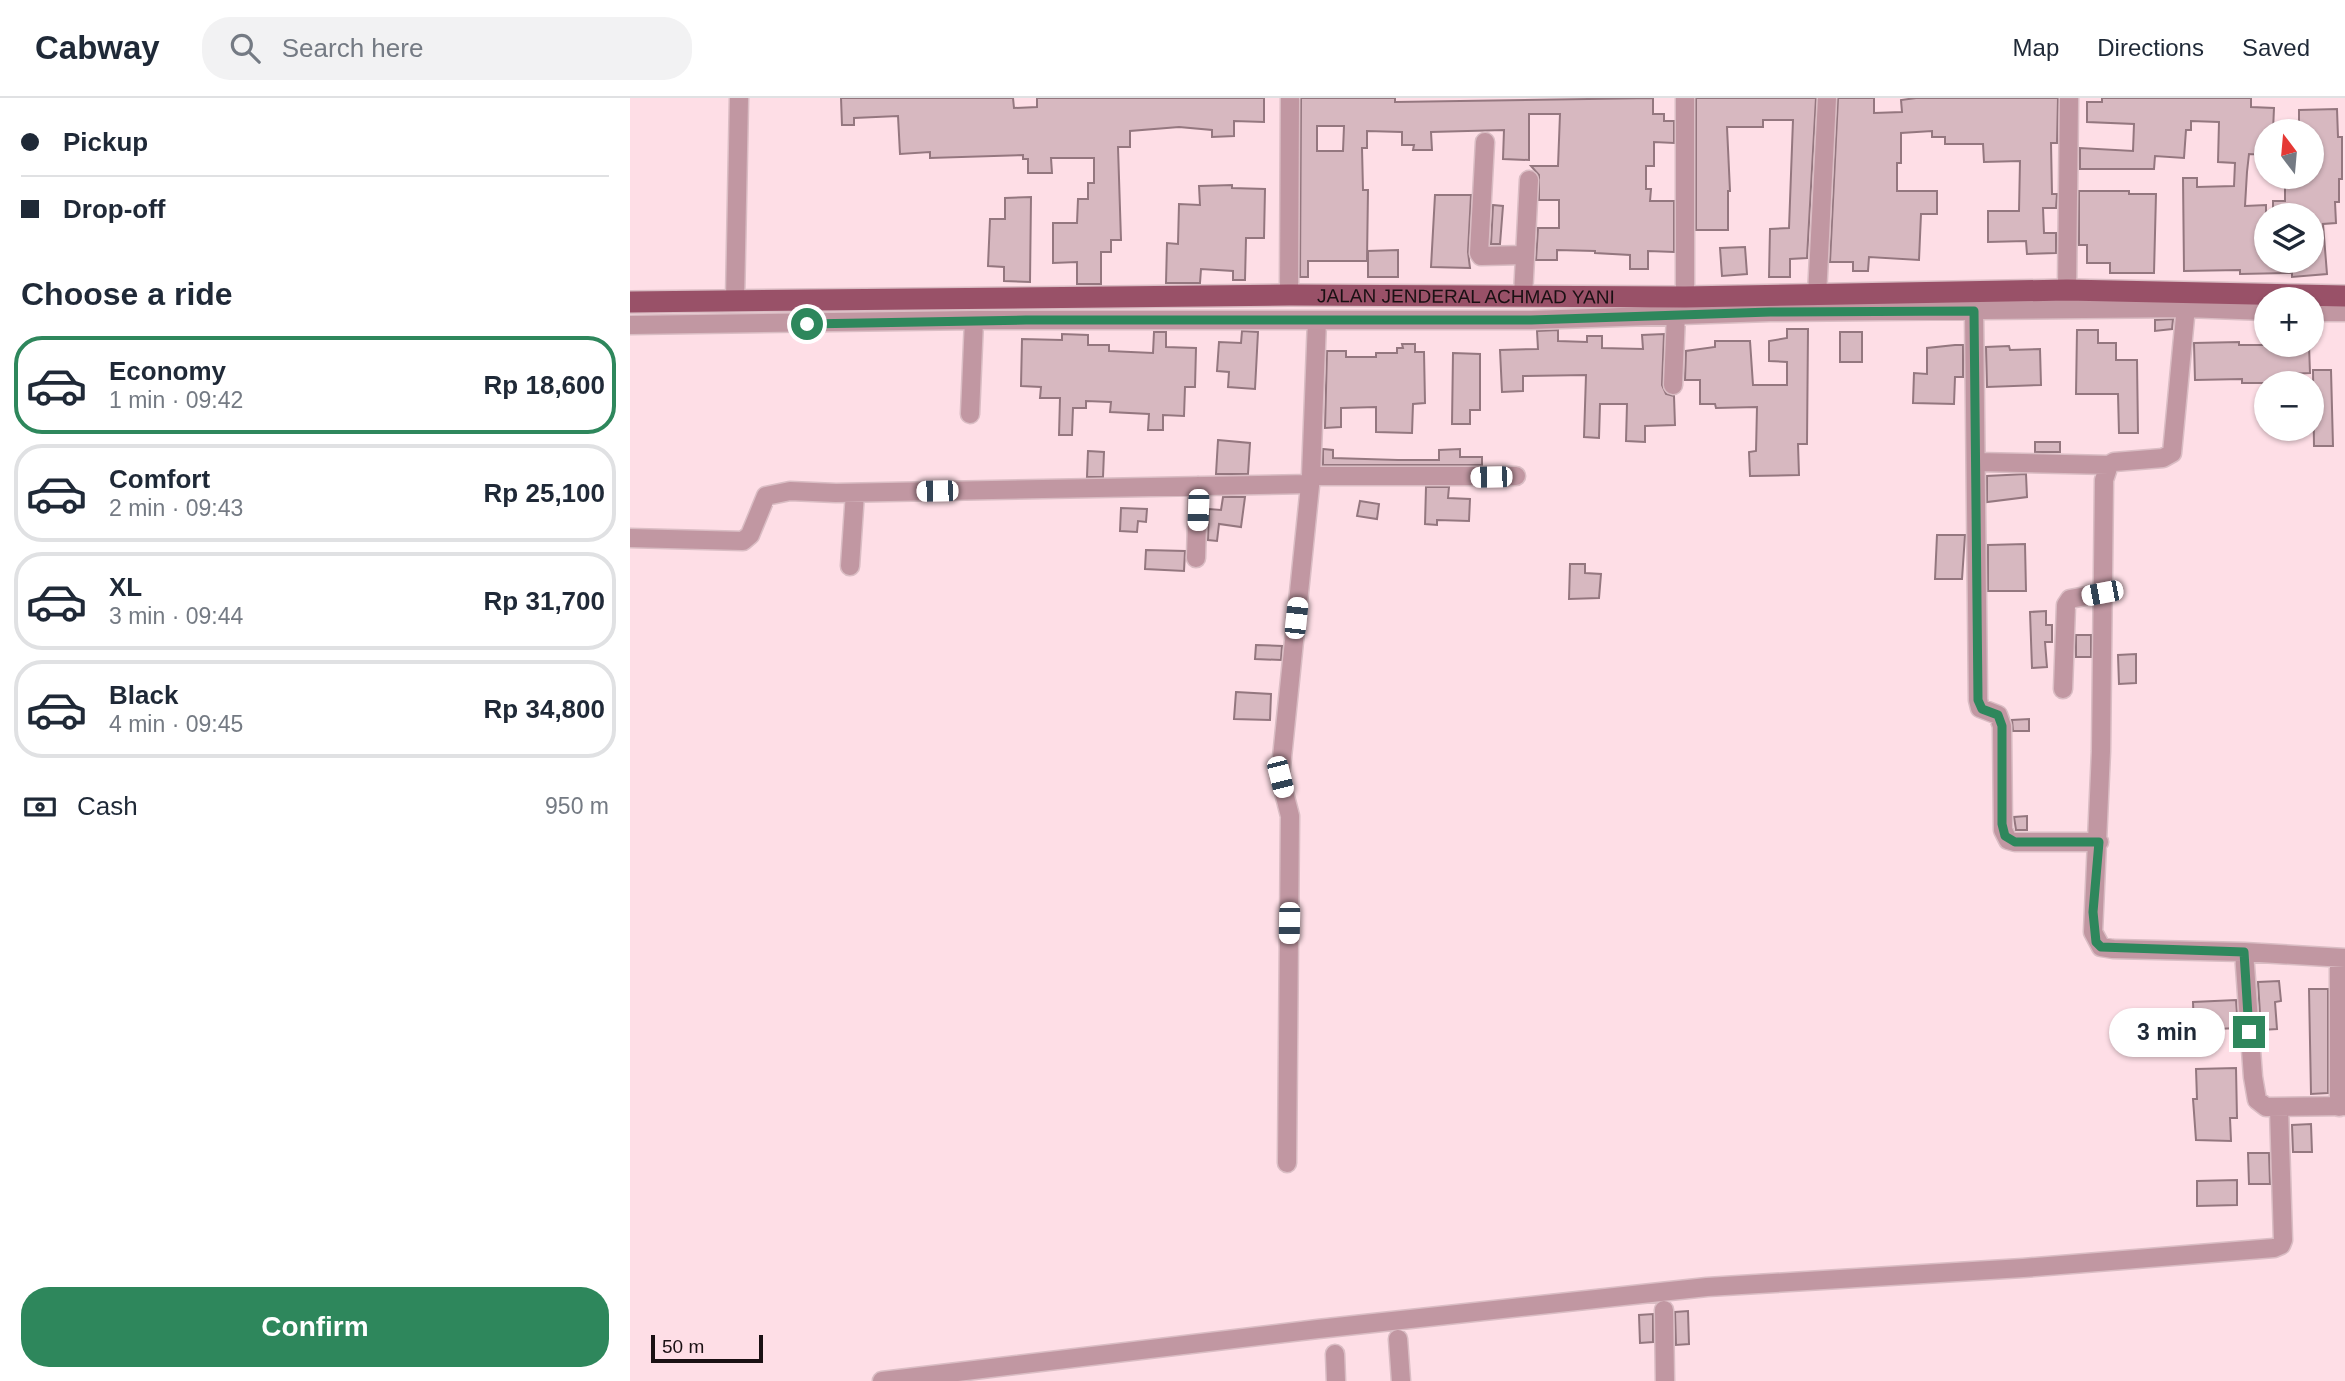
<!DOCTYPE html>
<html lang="en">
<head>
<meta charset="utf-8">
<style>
	body { margin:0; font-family:Arial,sans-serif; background:#f2f2f3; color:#1f2937; height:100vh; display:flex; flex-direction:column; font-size:26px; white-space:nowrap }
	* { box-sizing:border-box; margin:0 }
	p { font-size:23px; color:#747a83 }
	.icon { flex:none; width:38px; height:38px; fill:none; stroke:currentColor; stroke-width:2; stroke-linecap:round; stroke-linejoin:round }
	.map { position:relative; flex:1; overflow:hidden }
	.side { display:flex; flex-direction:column; background:#fff; width:630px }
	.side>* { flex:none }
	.top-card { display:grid; align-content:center; height:154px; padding:0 21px; background:#fff }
	.needle { width:46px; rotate:344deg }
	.buttons { position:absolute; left:1624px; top:21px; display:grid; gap:14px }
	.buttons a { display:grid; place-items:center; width:70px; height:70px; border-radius:50%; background:#fff; box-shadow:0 2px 5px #0004; font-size:35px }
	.scale { position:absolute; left:21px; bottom:18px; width:112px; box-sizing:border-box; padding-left:7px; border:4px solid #1a1013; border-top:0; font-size:19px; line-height:24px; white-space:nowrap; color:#1a1013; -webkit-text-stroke:5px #fedee6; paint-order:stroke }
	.end { position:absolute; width:32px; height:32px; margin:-16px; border:9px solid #2e875c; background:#fff; box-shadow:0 0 0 4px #fff }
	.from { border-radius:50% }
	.bubble { position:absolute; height:49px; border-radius:24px; background:#fff; box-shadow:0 2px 5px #0004; font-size:23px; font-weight:700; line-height:49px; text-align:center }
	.car { position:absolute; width:21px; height:42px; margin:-21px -10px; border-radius:9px; box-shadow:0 0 5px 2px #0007; background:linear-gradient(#fff 24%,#345 0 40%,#fff 0 76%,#345 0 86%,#fff 0) }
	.top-card b { display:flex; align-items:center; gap:24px; height:66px; font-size:26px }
	.top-card b+b { border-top:2px solid #e0e1e3 }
	.top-card i { width:18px; height:18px; background:#1f2937 }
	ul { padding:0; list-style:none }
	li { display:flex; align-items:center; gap:21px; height:98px; margin:0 14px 10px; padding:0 7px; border:4px solid #e0e1e3; border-radius:28px }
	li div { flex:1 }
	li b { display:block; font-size:26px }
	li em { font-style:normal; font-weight:700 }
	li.on { border-color:#2e875c }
	li>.icon { width:63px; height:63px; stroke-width:1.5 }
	h2 { padding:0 21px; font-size:32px; line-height:84px }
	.pay { display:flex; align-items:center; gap:18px; height:77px; padding:0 21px; font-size:26px }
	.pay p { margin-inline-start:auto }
	.cta { display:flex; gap:14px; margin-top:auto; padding:14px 21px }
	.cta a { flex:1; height:80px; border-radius:28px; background:#2e875c; color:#fff; font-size:28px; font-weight:700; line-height:80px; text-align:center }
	header { display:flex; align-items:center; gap:42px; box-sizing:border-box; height:98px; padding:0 35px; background:#fff; border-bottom:2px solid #e0e1e3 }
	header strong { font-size:33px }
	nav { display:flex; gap:38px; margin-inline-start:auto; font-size:24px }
	.search { width:490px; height:63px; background:#f2f2f3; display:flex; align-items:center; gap:18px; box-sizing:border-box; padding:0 24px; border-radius:28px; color:#747a83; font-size:26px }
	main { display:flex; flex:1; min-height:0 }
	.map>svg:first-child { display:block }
	.building { fill:#d7b8c0; stroke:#94777f; stroke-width:2; fill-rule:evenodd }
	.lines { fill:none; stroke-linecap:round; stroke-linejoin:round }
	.minor-casing { stroke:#dabdc4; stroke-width:21 }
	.major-casing { stroke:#dabdc4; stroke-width:24 }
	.minor { stroke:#c197a2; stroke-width:18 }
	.major { stroke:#995168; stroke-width:21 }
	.route { stroke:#2e875c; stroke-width:9 }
	.labels { text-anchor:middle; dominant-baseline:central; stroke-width:5; stroke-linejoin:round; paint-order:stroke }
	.street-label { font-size:19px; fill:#1a1013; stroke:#fedee6 }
</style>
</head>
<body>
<header>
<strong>Cabway</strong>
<div class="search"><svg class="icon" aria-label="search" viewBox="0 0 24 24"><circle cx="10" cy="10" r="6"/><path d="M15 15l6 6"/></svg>Search here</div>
<nav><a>Map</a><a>Directions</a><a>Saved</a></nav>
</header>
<main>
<section class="side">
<div class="top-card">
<b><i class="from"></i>Pickup</b>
<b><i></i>Drop-off</b>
</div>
<h2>Choose a ride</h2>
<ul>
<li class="on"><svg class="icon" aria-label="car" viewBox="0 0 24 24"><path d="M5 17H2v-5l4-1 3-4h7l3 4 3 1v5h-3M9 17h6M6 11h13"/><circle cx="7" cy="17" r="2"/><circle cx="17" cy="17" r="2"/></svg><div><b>Economy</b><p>1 min · 09:42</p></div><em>Rp 18,600</em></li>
<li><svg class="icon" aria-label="car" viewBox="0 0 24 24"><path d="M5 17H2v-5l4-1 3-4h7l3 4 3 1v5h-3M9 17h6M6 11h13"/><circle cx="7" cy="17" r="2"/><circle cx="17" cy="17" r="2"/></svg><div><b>Comfort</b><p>2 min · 09:43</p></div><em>Rp 25,100</em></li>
<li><svg class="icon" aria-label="car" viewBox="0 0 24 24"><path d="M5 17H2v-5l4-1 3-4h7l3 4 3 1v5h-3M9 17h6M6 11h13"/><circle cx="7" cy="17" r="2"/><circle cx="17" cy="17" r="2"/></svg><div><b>XL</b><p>3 min · 09:44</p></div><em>Rp 31,700</em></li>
<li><svg class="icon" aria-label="car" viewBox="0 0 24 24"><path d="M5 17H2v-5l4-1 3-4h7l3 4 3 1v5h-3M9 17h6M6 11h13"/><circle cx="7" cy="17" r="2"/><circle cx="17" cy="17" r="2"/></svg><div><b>Black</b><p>4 min · 09:45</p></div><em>Rp 34,800</em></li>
</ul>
<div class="pay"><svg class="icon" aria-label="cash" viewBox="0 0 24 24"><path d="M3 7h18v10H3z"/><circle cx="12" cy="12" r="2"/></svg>Cash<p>950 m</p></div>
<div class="cta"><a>Confirm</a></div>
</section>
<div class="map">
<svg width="1715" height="1283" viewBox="0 0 1715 1283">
	<rect width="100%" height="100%" fill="#fedee6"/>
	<!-- building -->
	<path class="building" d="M211,0H383L384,10L407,9V0H634V24L604,23V38L582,39V32L549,29L500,33V49H488L491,142H481V154H471V186H447V164L423,165V125H447L448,101H458V85H464V60H421L422,75H398V61H393V57L300,60V54L270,56L268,18L224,20V27H212Z
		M671,0H765V4L1023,0V16H1034V23H1044V45L1024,44V68H1016V91H1021L1020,103H1044V154L1018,153V171H1000V157L965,155V153L927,152V162H906L908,130H929V102H909V77L901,68H928L930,16H899V62L873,61L874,32L801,34L802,52H783L784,47H772V34L737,33V50H732L733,92H738L737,163H678V179H670ZM687,28H714L713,53H687Z
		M1066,0H1186L1177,160L1160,161V179H1139L1140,131L1159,130L1163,22H1133V29H1097L1100,93H1098V132H1066Z
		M1208,0H1244V15L1272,14L1271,2L1286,0H1428L1427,45H1421L1422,96H1427L1426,110H1413L1414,135H1426V155L1397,156L1396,143L1358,144V113H1389L1390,63L1354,64L1353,46H1315V39H1302V33L1271,35V65H1267V93H1307V116H1291L1289,162L1239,159L1238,173H1223V164H1200Z
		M1472,0H1621V9L1644,10L1643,33H1636V57L1619,56L1617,74L1615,108L1636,107V163H1682V117H1643V103H1655V79H1682V33H1669V12L1707,11L1708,39H1712V81H1709V104H1705L1706,125L1693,126L1697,176L1662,179V175L1610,176V172L1554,173L1553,80H1567V89L1604,88L1605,65L1588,64L1589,24L1561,23V32H1556L1554,60L1525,58L1524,71H1450V50L1503,53L1504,26L1457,24V4H1472Z
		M602,87V90L635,91L634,140H616L615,182H603V173L571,171L570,185H536L537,145L548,146L549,106L570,107L569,88Z
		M1449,93H1499V96H1526L1524,175H1480V165H1457V147H1449Z
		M805,97H841L838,154L840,170L801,169Z
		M401,99L400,184L374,183V169L358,168L360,121H375V100Z
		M863,107L873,108L870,146H861Z
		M1115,149L1117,176L1092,178L1090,150Z
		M768,152V179H738V153Z
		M1543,221L1542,231L1525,233V222Z
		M1157,231H1178L1177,346H1168L1169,377L1120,378L1119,354L1126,353L1127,309L1086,310L1085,306H1070V282H1055L1056,253L1085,249V243H1120L1123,287H1157V264L1139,263V243L1157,240Z
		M928,232V243L957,244V238H972V250L1013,251L1012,237L1034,236L1032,287L1036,296L1044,298L1045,327L1015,328V344L996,343L997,306H970L969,340L954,339L956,277L893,278V293L872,294L870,252L908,251L907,233Z
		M1447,232H1468V245H1486V262H1507L1508,335H1489L1488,296H1446Z
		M612,233L628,234L625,291L598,289L599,274L587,273L589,244L611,245Z
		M524,234H536V249L566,250L565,289H555L554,318L533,317V332H518L519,316L480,314L481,304L456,303V310H443L442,337H429L430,300H410L411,289L391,288L392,241L432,242V236L458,237V247H479V253L523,255Z
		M1210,234H1232V264H1210Z
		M1609,244V247H1679L1680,275L1658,276V285H1612V281L1565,282L1564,245Z
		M772,246H785V254H794L795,305L783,306L782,335L746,334V309L711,310V329L695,330L697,253H716V259H746V255H767V250H773Z
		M1325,247H1333V279H1325L1324,306L1283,305L1284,275L1297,276V250Z
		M1379,248L1380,252L1410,251L1411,287L1357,289L1356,249Z
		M823,255L850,256V312H840V326H822Z
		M1683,272H1701L1703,348H1684Z
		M588,342L620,345L618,376H586Z
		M1405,344H1430V354H1405Z
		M693,351L703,352V360L768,362H809V352L830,351V359H852V367H693Z
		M458,353L474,354L473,379H457Z
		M1396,376L1397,399L1357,404V378Z
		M796,389H819L818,400L840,401L839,423L807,422V427L795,426Z
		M593,399H615L611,429L589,426L587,443L578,442L579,411L591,412Z
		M730,403L749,406L747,421L727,418Z
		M491,410L517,411L516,424L508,423L507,434L490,433Z
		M1307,437H1335L1332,481H1305Z
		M1395,446L1396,493H1358V447Z
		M516,452L555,453L554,473L515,471Z
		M940,466H955V475L971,476L969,500L939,501Z
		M1416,513V527H1422V544H1415L1417,569L1402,570L1400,514Z
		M1446,537H1461V559H1446Z
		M626,547L652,548L651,562L625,561Z
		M1506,556V585L1489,586L1488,557Z
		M606,594L641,596L640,622L604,621Z
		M1399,621V633H1383L1382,622Z
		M1397,718V732H1386L1384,719Z
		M1649,883L1651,903L1645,904L1647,931L1631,932L1628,884Z
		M1679,891H1698V995L1681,996Z
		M1606,902L1608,930L1564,932L1563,904Z
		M1606,970L1607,1020H1600L1601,1043L1566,1042L1563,1001H1567L1566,971Z
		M1681,1026L1682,1054H1663L1662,1027Z
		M1618,1055H1639L1640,1086H1619Z
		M1607,1082V1107L1567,1108V1083Z
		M1058,1213L1059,1246L1046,1247L1045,1214Z
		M1023,1216V1244L1010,1245L1009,1217Z"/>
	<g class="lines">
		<!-- minor casing -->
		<g class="minor-casing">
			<path id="minor" d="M1055,0V199
				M855,44L849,155L851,158L894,157
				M1437,192L1439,0
				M659,197L660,0
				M1187,197L1197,0
				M893,198L899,82
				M1557,198L1542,355L1533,360L1484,364L1479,367L1474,382L1471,653L1463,834L1471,849L1483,851L1614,854L1623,979L1627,1002L1636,1009L1715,1008
				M105,202L109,0
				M1344,213L1348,602L1350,610L1368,617L1372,628L1373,732L1378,742L1385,744H1469
				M1682,214H1715
				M0,227L344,222H901L1140,214L1556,210L1636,213
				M1043,287L1046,216
				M340,316L344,222
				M1347,364L1479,367
				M681,378H886
				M0,440L113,443L120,437L136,398L160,393L206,395L680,386
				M566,460L568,388
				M220,468L225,395
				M1433,591L1436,507L1440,501L1472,495
				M1614,854L1715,860
				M1709,1009V860
				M657,1065L660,718L650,679L681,378L687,222
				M1034,1212L1035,1283
				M768,1241L771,1283
				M705,1256L706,1283
				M252,1283L688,1231L1077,1189L1393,1170L1644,1150L1651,1147L1653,1142L1649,1010"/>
		</g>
		<!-- major casing -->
		<g class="major-casing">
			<g id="major">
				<path id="s1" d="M0,204L659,197L1055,199L1437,192L1715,198"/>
			</g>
		</g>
		<!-- minor -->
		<use href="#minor" class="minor"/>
		<!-- major -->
		<use href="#major" class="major"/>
	</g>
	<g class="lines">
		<!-- route -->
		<path class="route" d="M177,226L396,222H901L1140,214L1344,213L1348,602L1352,611L1368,617L1372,628V726L1375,738L1385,744H1469L1463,814L1466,844L1471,849L1614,854L1619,934"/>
	</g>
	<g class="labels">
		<!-- street labels -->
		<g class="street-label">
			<text stroke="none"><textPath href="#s1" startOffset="836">JALAN JENDERAL ACHMAD YANI</textPath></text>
		</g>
	</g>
</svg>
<div class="buttons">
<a><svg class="needle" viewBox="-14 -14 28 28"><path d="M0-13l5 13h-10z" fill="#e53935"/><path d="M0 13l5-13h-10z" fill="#747a83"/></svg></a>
<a><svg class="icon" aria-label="layers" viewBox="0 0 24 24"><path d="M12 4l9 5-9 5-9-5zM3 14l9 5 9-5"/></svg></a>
<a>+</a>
<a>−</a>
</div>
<div class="scale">50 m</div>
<i class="end from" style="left:177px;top:226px"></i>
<i class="end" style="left:1619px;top:934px"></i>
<div class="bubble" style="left:1479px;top:910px;width:116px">3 min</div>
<i class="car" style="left:861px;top:379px;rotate:269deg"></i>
<i class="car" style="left:307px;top:393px;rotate:269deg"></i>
<i class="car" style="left:568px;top:412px;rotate:182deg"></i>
<i class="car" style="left:1472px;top:495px;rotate:259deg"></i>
<i class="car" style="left:666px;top:520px;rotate:6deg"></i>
<i class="car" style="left:650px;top:679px;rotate:166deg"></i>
<i class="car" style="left:659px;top:825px;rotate:181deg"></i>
</div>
</main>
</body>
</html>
